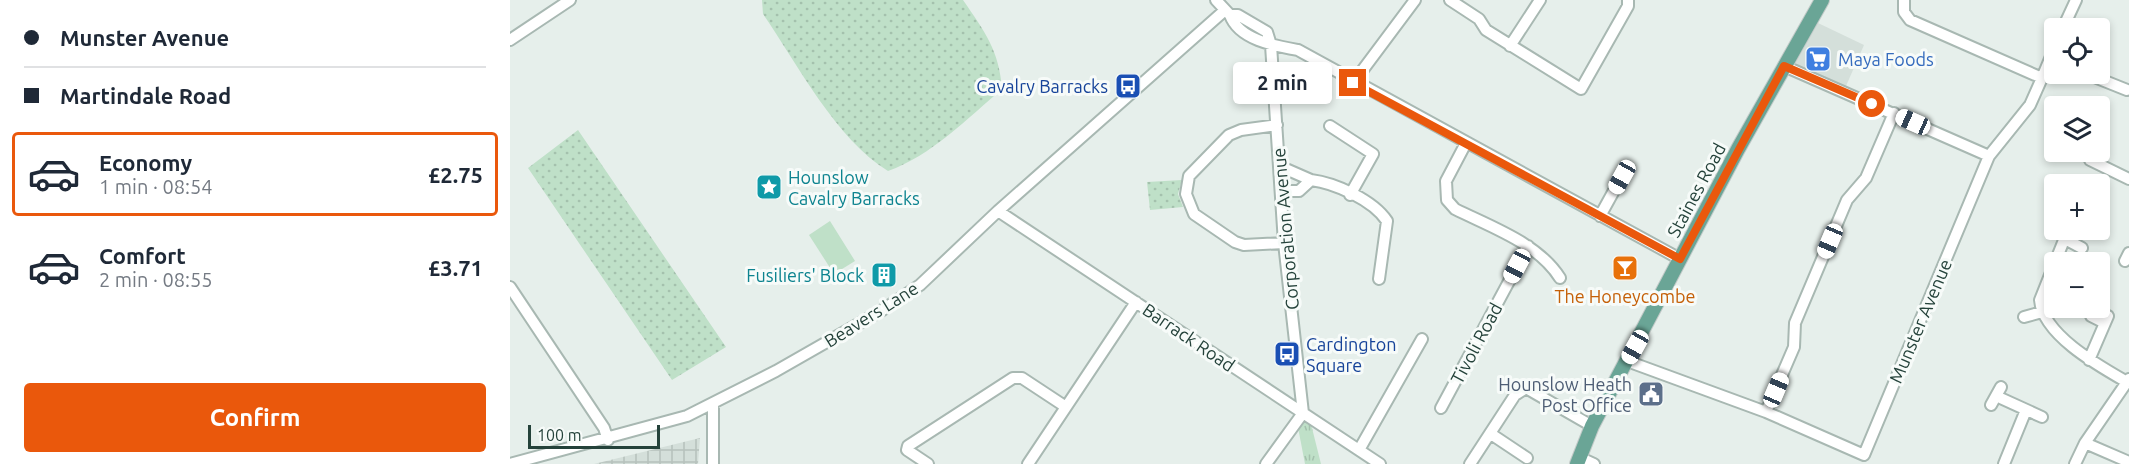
<!DOCTYPE html>
<html lang="en">
<head>
<meta charset="utf-8">
<style>
	body { margin:0; font-family:Ubuntu,sans-serif; background:#f6f6f7; color:#1f2937; height:100vh; display:flex; flex-direction:column; font-size:22px; white-space:nowrap }
	* { box-sizing:border-box; margin:0 }
	p { font-size:20px; color:#747a83 }
	.icon { flex:none; width:33px; height:33px; fill:none; stroke:currentColor; stroke-width:2; stroke-linecap:round; stroke-linejoin:round }
	.map { position:relative; flex:1; overflow:hidden }
	.side { display:flex; flex-direction:column; background:#fff; width:510px }
	.side>* { flex:none }
	.top-card { display:grid; align-content:center; height:132px; padding:0 24px; background:#fff }
	.fabs { position:absolute; left:1534px; top:18px; display:grid; gap:12px }
	.fabs a { display:grid; place-items:center; width:66px; height:66px; border-radius:6px; background:#fff; box-shadow:0 3px 9px #0003; font-size:30px }
	.scale { position:absolute; left:18px; bottom:15px; width:132px; box-sizing:border-box; padding-left:6px; border:3px solid #24423a; border-top:0; font-size:16px; line-height:21px; white-space:nowrap; color:#24423a; -webkit-text-stroke:4px #f7fbf9; paint-order:stroke }
	.end { position:absolute; width:27px; height:27px; margin:-14px; border:8px solid #ea580c; background:#fff; box-shadow:0 0 0 3px #fff }
	.from { border-radius:50% }
	.bubble { position:absolute; height:42px; border-radius:6px; background:#fff; box-shadow:0 3px 9px #0003; font-size:20px; font-weight:700; line-height:42px; text-align:center }
	.car { position:absolute; width:18px; height:36px; margin:-18px -9px; border-radius:8px; box-shadow:0 0 4px 2px #0007; background:linear-gradient(#fff 24%,#345 0 40%,#fff 0 76%,#345 0 86%,#fff 0) }
	.top-card b { display:flex; align-items:center; gap:21px; height:57px; font-size:22px }
	.top-card b+b { border-top:2px solid #e0e1e3 }
	.top-card i { width:15px; height:15px; background:#1f2937 }
	ul { padding:0; list-style:none }
	li { display:flex; align-items:center; gap:18px; height:84px; margin:0 12px 9px; padding:0 12px; border:3px solid transparent; border-radius:6px }
	li div { flex:1 }
	li b { display:block; font-size:22px }
	li em { font-style:normal; font-weight:700 }
	li.selected { border-color:#ea580c }
	li>.icon { width:54px; height:54px; stroke-width:1.5 }
	.button { display:flex; gap:12px; margin-top:auto; padding:12px 24px }
	.button a { flex:1; height:69px; border-radius:6px; background:#ea580c; color:#fff; font-size:24px; font-weight:700; line-height:69px; text-align:center }
	main { display:flex; flex:1; min-height:0 }
	.map>svg:first-child { display:block }
	.built { fill:#d4dfda }
	.industrial { fill:url(#industrial-grid) }
	.grass { fill:url(#grass-tufts) }
	.park { fill:url(#park-dots) }
	.pitch { fill:#bfe0c8 }
	.lines { fill:none; stroke-linecap:round; stroke-linejoin:round }
	.minor-casing { stroke:#a8b8b2; stroke-width:14 }
	.major-casing { stroke:#c2cac8; stroke-width:16 }
	.minor { stroke:#fff; stroke-width:10 }
	.major { stroke:#6aa596; stroke-width:14 }
	.route { stroke:#ea580c; stroke-width:8 }
	.labels { text-anchor:middle; dominant-baseline:central; stroke-width:6; stroke-linejoin:round; paint-order:stroke }
	.shop-label { font-size:18px; fill:#366cbe; stroke:#f7fbf9; text-anchor:start }
	.transit-label { font-size:18px; fill:#164399; stroke:#f7fbf9; text-anchor:end }
	.culture-label { font-size:18px; fill:#0d838f; stroke:#f7fbf9; text-anchor:start }
	.street-label { font-size:18px; fill:#24423a; stroke:#f7fbf9 }
	.food-label { font-size:18px; fill:#c56008; stroke:#f7fbf9 }
	.service-label { font-size:18px; fill:#4e5e75; stroke:#f7fbf9; text-anchor:end }
</style>
</head>
<body>
<main>
<section class="side">
<div class="top-card">
<b><i class="from"></i>Munster Avenue</b>
<b><i></i>Martindale Road</b>
</div>
<ul>
<li class="selected"><svg class="icon" aria-label="car" viewBox="0 0 24 24"><path d="M5 17H2v-5l4-1 3-4h7l3 4 3 1v5h-3M9 17h6M6 11h13"/><circle cx="7" cy="17" r="2"/><circle cx="17" cy="17" r="2"/></svg><div><b>Economy</b><p>1 min · 08:54</p></div><em>£2.75</em></li>
<li><svg class="icon" aria-label="car" viewBox="0 0 24 24"><path d="M5 17H2v-5l4-1 3-4h7l3 4 3 1v5h-3M9 17h6M6 11h13"/><circle cx="7" cy="17" r="2"/><circle cx="17" cy="17" r="2"/></svg><div><b>Comfort</b><p>2 min · 08:55</p></div><em>£3.71</em></li>
</ul>
<div class="button"><a>Confirm</a></div>
</section>
<div class="map">
<svg width="1619" height="464" viewBox="0 0 1619 464">
	<defs>
		<pattern id="industrial-grid" width="8" height="8" patternUnits="userSpaceOnUse" patternTransform="scale(1.5)"><rect width="8" height="8" fill="#d4dfda"/><path d="M0 4h8M4 0v8" fill="none" stroke="#b6c1bc"/></pattern>
		<pattern id="grass-tufts" width="24" height="20" patternUnits="userSpaceOnUse" patternTransform="scale(1.5)"><rect width="24" height="20" fill="#bfe0c8"/><path d="M3 7l-1-3M5 7V3M7 7l1-3M15 17l-1-3M17 17v-4M19 17l1-3" fill="none" stroke="#a4c1ad"/></pattern>
		<pattern id="park-dots" width="8" height="8" patternUnits="userSpaceOnUse" patternTransform="scale(1.5)"><rect width="8" height="8" fill="#bfe0c8"/><path d="M2 2h.1M6 6h.1" fill="none" stroke="#a4c1ad" stroke-width="1.8" stroke-linecap="round"/></pattern>
	</defs>
	<rect width="100%" height="100%" fill="#e6efeb"/>
	<!-- built -->
	<path class="built" d="M1308,23L1354,45L1336,86L1285,64Z"/>
	<!-- industrial -->
	<path class="industrial" d="M190,438L188,464H84Z"/>
	<!-- grass -->
	<path class="grass" d="M786,417L801,424L811,464H795Z"/>
	<!-- park -->
	<path class="park" d="M252,0H453C475,32 489,50 492,89C458,118 421,156 378,171C326,139 288,65 253,14Z
		M68,130L216,347L162,380L18,168Z
		M672,180L668,194L673,207L640,210L637,182Z"/>
	<!-- pitch -->
	<path class="pitch" d="M320,221L345,261L324,274L299,235Z"/>
	<g class="lines">
		<!-- minor casing -->
		<g class="minor-casing">
			<path id="minor" d="M706,0L720,15H728L757,32L761,45L774,243L793,413
				M940,0L969,19L976,30L1071,89L1118,6V0
				M1394,0V12L1400,20L1532,78L1545,47
				M720,15C729,40 765,46 788,50L1170,259
				M1553,28L1566,0
				M0,40L60,0
				M1000,46L1030,0
				M1577,74L1617,90
				M843,83L905,0
				M767,125L731,130L719,135L679,176L676,194L684,214L725,242L734,245L774,243
				M820,126L863,154L840,195
				M956,143L936,181L937,200L945,209C981,227 1028,243 1050,278
				M1479,156L1520,105L1532,78
				M1580,160L1619,179
				M769,166L801,180
				M771,191H789L801,180C825,183 863,200 877,221L869,279
				M488,211L870,464
				M1090,216L1117,167
				M1558,230L1530,300C1533,335 1589,366 1617,382
				M1555,239L1572,248
				M1615,261L1619,253
				M0,287L94,428L98,440
				M1581,316L1595,323
				M1514,317L1532,312
				M1579,360L1598,316
				M1117,361L1256,412L1354,455L1479,156L1274,66
				M1486,396L1532,417
				M1481,405L1491,387
				M931,408L1018,246
				M1256,412L1284,347L1285,323L1337,200L1356,178L1384,113
				M981,434L1017,458
				M1575,443L1619,462
				M849,450L912,339
				M1071,458L1084,464
				M0,464L177,416L266,371L371,311L410,285L488,211L714,11
				M203,464V405
				M418,464L397,450L398,446L503,378H512L556,407
				M518,464L626,302
				M756,464L793,413
				M960,464L1005,395L1016,388L1082,426
				M1494,464L1516,410
				M1565,464L1575,443L1619,379"/>
		</g>
		<!-- major casing -->
		<g class="major-casing">
			<path id="major" d="M1067,464L1082,426L1228,149L1312,0"/>
		</g>
		<!-- minor -->
		<use href="#minor" class="minor"/>
		<!-- major -->
		<use href="#major" class="major"/>
	</g>
	<g class="lines">
		<!-- route -->
		<path class="route" d="M843,83L1170,259L1274,66L1362,104"/>
	</g>
	<!-- icons -->
	<defs>
		<g id="supermarket-square" transform="scale(1.35)"><rect x="-9" y="-9" width="18" height="18" rx="4" fill="#3f7fe0" stroke="#f7fbf9"/><path d="M-6-5.5h2.5l.6 2H6L4.5 2H-2.5L-4.4-4H-6ZM-1.5 3.2a1.3 1.3 0 1 0 .1 0ZM3 3.2a1.3 1.3 0 1 0 .1 0Z" fill="#fff"/></g>
		<g id="bus-square" transform="scale(1.35)"><rect x="-9" y="-9" width="18" height="18" rx="4" fill="#1a4fb4" stroke="#f7fbf9"/><path d="M-5-6H5V4H4V6H2V4H-2V6H-4V4H-5ZM-3.5-4V0h7V-4ZM-3.5 1.2v1.5H-2V1.2ZM2 1.2v1.5H3.5V1.2Z" fill="#fff"/></g>
		<g id="sight-square" transform="scale(1.35)"><rect x="-9" y="-9" width="18" height="18" rx="4" fill="#0f9aa8" stroke="#f7fbf9"/><path d="M0-6L1.8-2.2L6-1.7L2.9 1.2L3.7 5.4L0 3.3L-3.7 5.4L-2.9 1.2L-6-1.7L-1.8-2.2Z" fill="#fff"/></g>
		<g id="bar-square" transform="scale(1.35)"><rect x="-9" y="-9" width="18" height="18" rx="4" fill="#e8710a" stroke="#f7fbf9"/><path d="M-6-5H6L.8 .8V4.5H3.5V6h-7V4.5H-.8V.8Z" fill="#fff"/></g>
		<g id="building-square" transform="scale(1.35)"><rect x="-9" y="-9" width="18" height="18" rx="4" fill="#0f9aa8" stroke="#f7fbf9"/><path d="M-4-6H4V6H1V3H-1V6H-4ZM-2.5-4.3h1.7v1.8h-1.7ZM.8-4.3h1.7v1.8H.8ZM-2.5-1h1.7V.8h-1.7ZM.8-1h1.7V.8H.8Z" fill="#fff"/></g>
		<g id="civic-square" transform="scale(1.35)"><rect x="-9" y="-9" width="18" height="18" rx="4" fill="#5c6f8a" stroke="#f7fbf9"/><path d="M-.6-6.5H3V-4.5H.6V-3L4-1V1h2V6H-6V1h2V-1L-.6-3ZM-1.2 2.5V6h2.4V2.5Z" fill="#fff"/></g>
	</defs>
	<g fill-rule="evenodd">
		<use href="#supermarket-square" x="1308" y="59"/>
		<use href="#bus-square" x="618" y="86"/>
		<use href="#sight-square" x="259" y="187"/>
		<use href="#bar-square" x="1115" y="268"/>
		<use href="#building-square" x="374" y="275"/>
		<use href="#bus-square" x="777" y="354"/>
		<use href="#civic-square" x="1141" y="394"/>
	</g>
	<g class="labels">
		<!-- shop labels -->
		<g class="shop-label">
			<text x="1328" y="59">Maya Foods</text>
		</g>
		<!-- transit labels -->
		<g class="transit-label">
			<text x="598" y="86">Cavalry Barracks</text>
			<text x="796" y="344" text-anchor="start">Cardington<tspan x="796" dy="21">Square</tspan></text>
		</g>
		<!-- culture labels -->
		<g class="culture-label">
			<text x="278" y="177">Hounslow<tspan x="278" dy="21">Cavalry Barracks</tspan></text>
			<text x="354" y="275" text-anchor="end">Fusiliers' Block</text>
		</g>
		<!-- street labels -->
		<g class="street-label">
			<text transform="translate(1186 190) rotate(-62)">Staines Road</text>
			<text transform="translate(775 229) rotate(-95)">Corporation Avenue</text>
			<text transform="translate(361 314) rotate(-32)">Beavers Lane</text>
			<text transform="translate(1410 321) rotate(-67)">Munster Avenue</text>
			<text transform="translate(679 337) rotate(34)">Barrack Road</text>
			<text transform="translate(966 343) rotate(-62)">Tivoli Road</text>
		</g>
		<!-- food labels -->
		<g class="food-label">
			<text x="1115" y="296">The Honeycombe</text>
		</g>
		<!-- service labels -->
		<g class="service-label">
			<text x="1122" y="384">Hounslow Heath<tspan x="1122" dy="21">Post Office</tspan></text>
		</g>
	</g>
</svg>
<div class="fabs">
<a><svg class="icon" aria-label="locate" viewBox="0 0 24 24"><circle cx="12" cy="12" r="6"/><path d="M12 2v4M12 18v4M2 12h4M18 12h4"/></svg></a>
<a><svg class="icon" aria-label="layers" viewBox="0 0 24 24"><path d="M12 4l9 5-9 5-9-5zM3 14l9 5 9-5"/></svg></a>
<a>+</a>
<a>−</a>
</div>
<div class="scale">100 m</div>
<i class="end from" style="left:1362px;top:104px"></i>
<i class="end" style="left:843px;top:83px"></i>
<div class="bubble" style="left:723px;top:62px;width:99px">2 min</div>
<i class="car" style="left:1403px;top:122px;rotate:294deg"></i>
<i class="car" style="left:1112px;top:177px;rotate:209deg"></i>
<i class="car" style="left:1320px;top:241px;rotate:203deg"></i>
<i class="car" style="left:1007px;top:266px;rotate:208deg"></i>
<i class="car" style="left:1125px;top:347px;rotate:209deg"></i>
<i class="car" style="left:1266px;top:390px;rotate:23deg"></i>
</div>
</main>
</body>
</html>
